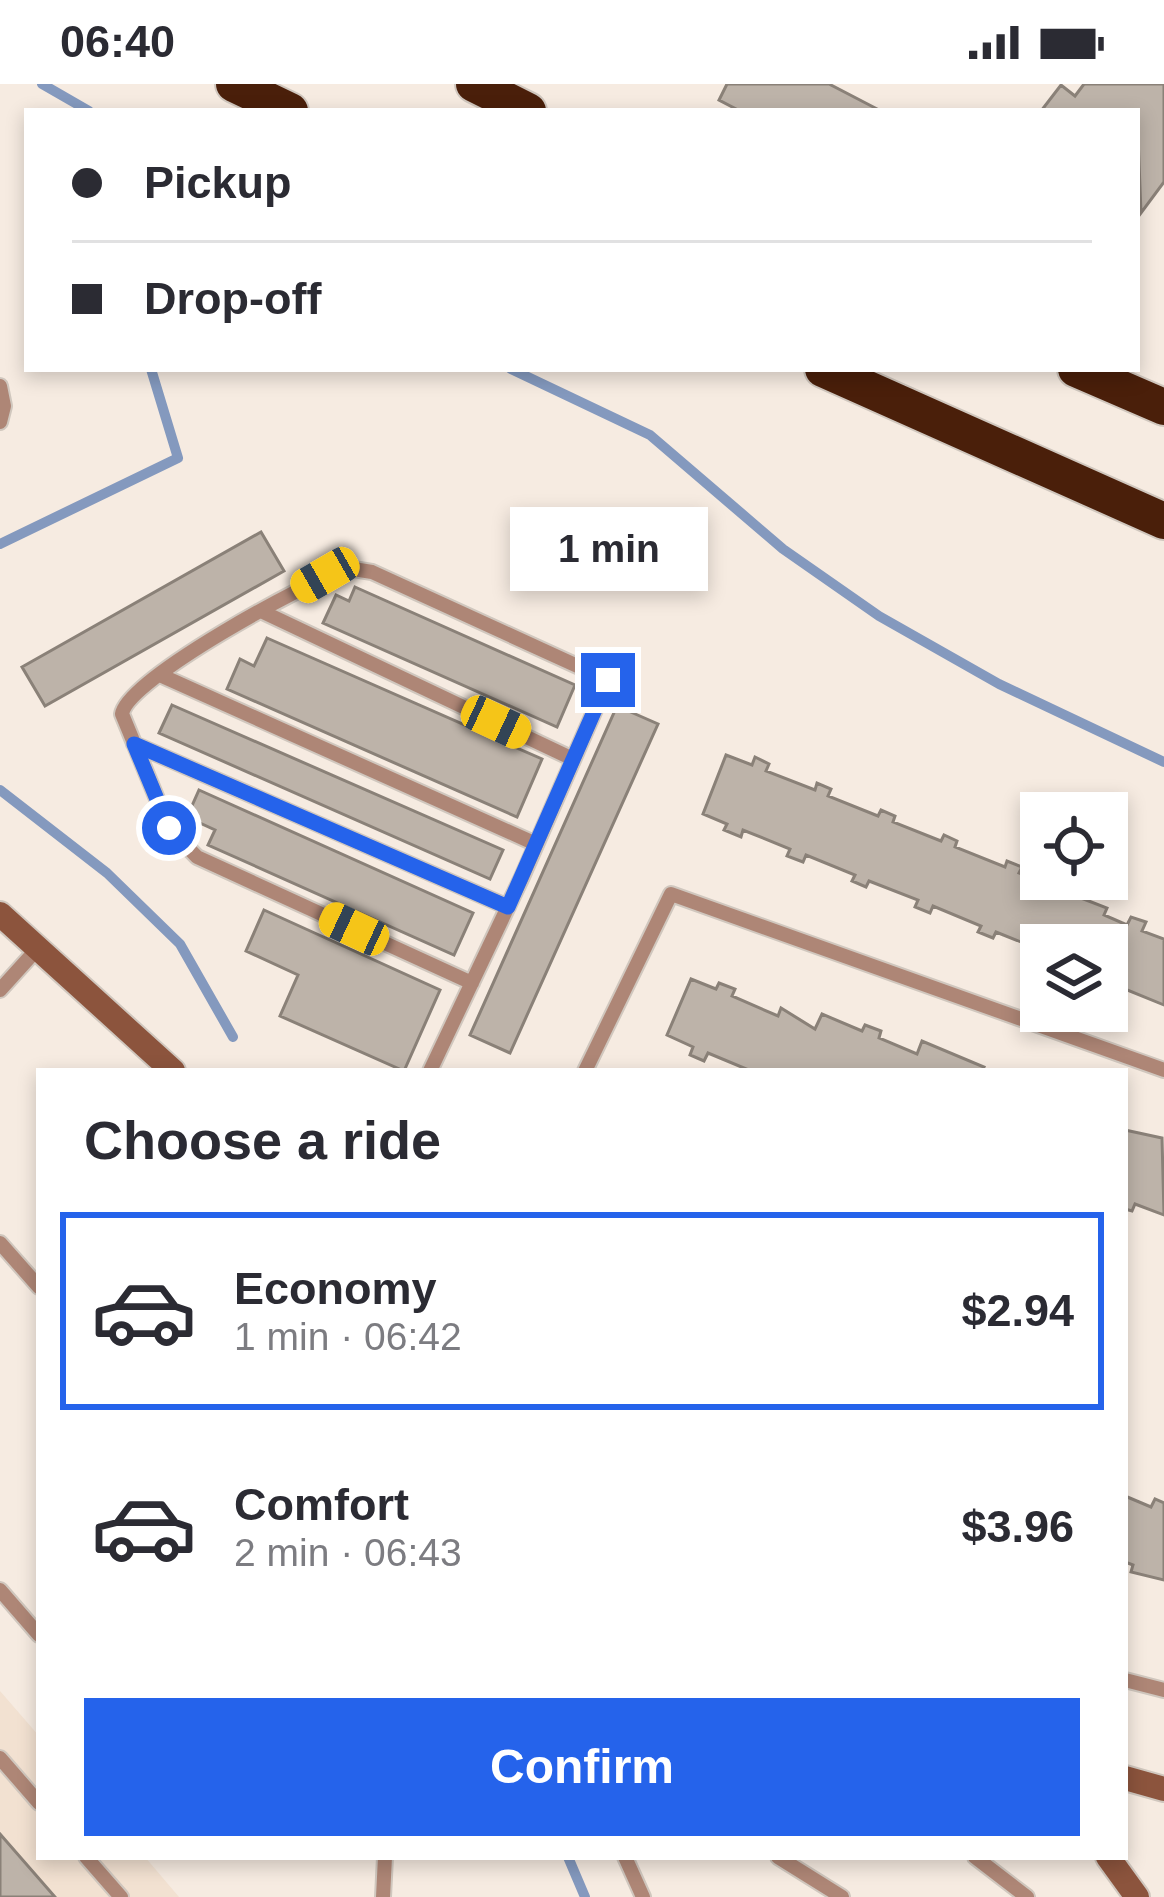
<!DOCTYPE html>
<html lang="en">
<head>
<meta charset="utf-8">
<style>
	body { margin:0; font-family:Arial,sans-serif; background:#f7f7f7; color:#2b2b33; height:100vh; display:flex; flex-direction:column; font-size:45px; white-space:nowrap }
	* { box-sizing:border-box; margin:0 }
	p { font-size:39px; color:#7c7c81 }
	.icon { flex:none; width:66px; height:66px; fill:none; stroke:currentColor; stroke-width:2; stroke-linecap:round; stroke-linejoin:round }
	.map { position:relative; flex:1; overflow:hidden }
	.drawer { position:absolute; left:36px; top:984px; width:1092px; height:792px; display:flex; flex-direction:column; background:#fff; border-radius:0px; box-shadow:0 6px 18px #0003 }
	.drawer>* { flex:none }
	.hud { position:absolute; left:24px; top:24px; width:1116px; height:264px; border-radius:0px; box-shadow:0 6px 18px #0003; display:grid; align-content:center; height:264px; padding:0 48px; background:#fff }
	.buttons { position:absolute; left:1020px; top:708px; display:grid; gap:24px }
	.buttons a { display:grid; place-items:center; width:108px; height:108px; border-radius:0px; background:#fff; box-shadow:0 6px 18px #0003; font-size:60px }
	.end { position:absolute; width:54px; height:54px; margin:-27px; border:15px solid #2563eb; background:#fff; box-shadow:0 0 0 6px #fff }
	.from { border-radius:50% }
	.bubble { position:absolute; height:84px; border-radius:0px; background:#fff; box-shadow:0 6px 18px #0003; font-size:39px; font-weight:600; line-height:84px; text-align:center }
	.car { position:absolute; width:36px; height:72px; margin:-36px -18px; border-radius:15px; box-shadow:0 0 9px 3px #0007; background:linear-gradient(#f5c518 24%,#345 0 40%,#f5c518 0 76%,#345 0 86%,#f5c518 0) }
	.hud b { display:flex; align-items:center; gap:42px; height:114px; font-size:45px }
	.hud b+b { border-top:3px solid #e1e1e2 }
	.hud i { width:30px; height:30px; background:#2b2b33 }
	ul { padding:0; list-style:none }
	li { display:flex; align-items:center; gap:36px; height:198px; margin:0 24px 18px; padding:0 24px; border:6px solid transparent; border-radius:0px }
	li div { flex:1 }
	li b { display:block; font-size:45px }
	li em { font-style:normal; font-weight:600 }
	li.current { border-color:#2563eb }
	li>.icon { width:108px; height:108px; stroke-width:1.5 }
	h2 { padding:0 48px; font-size:54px; line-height:144px }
	.cta { display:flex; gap:24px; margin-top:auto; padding:24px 48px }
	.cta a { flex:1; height:138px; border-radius:0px; background:#2563eb; color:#fff; font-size:48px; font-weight:600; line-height:138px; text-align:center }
	.status { display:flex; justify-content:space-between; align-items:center; height:84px; padding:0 60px; background:#fff; direction:ltr }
	.status svg { height:33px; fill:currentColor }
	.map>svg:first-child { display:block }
	.built { fill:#f2e1d1 }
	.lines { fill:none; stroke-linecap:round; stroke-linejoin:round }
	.stream { stroke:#8499be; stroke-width:10 }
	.building { fill:#bdb3a9; stroke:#8a8178; stroke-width:3 }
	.lane-casing { stroke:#d0c7be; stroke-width:18 }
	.secondary-casing { stroke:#d0c7be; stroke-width:28 }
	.highway-casing { stroke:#d0c7be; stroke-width:40 }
	.lane { stroke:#ae8676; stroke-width:14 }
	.secondary { stroke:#8c543d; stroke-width:24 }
	.highway { stroke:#4a1f0a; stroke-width:36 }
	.route { stroke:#2563eb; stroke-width:15 }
</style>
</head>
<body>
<div class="status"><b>06:40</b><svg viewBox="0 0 49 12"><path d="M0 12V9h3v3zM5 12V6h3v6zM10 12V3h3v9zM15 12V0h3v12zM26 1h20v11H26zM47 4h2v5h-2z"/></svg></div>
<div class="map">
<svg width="1164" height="1813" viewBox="0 0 1164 1813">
	<rect width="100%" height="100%" fill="#f6ebe1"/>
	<!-- built -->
	<path class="built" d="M0,1607L39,1652V1773H145L179,1813H0Z"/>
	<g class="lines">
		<!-- stream -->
		<path class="stream" d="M42,0L89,27
			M511,285L650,351L783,465L879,532L999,600L1164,678
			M0,460L178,374L151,285
			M0,706L107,789L180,860L233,953
			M568,1773L585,1813"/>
	</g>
	<!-- building -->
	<path class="building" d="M727,0H829L881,27H740L719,16Z
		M1084,0H1164V98L1141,129L1137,27H1041L1061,1L1075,12Z
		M261,448L284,487L45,622L22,583Z
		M355,503L575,601L557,643L323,539L336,511L349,517Z
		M267,554L542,675L517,733L227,605L240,575L254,582Z
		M172,621L503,766L490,795L159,649Z
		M617,622L658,640L510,969L470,951Z
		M726,671L752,681L755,673L769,680L766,687L815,706L817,699L831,705L828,712L878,732L881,726L895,732L893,738L941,757L944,751L957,757L955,763L1005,783L1007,777L1022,783L1019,789L1066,808L1068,802L1083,808L1081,814L1107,824L1104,831L1127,841L1131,833L1146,838L1142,847L1164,855V921L1120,903L1116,911L1107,907V861H1041V866L996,848L993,854L978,848L981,842L933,822L930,829L915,823L918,816L869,797L866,803L852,797L855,791L806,771L803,778L787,772L790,765L743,746L741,753L724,746L727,740L703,730Z
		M199,706L473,829L454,871L208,761L215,746L187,733Z
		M264,826L440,906L404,987L280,932L298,891L246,867Z
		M691,895L716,905L719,899L735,905L732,912L778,932L781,924L815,945L822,930L862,947L865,941L881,947L879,954L917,970L922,957L984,983L982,987H751L708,969L704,977L690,971L693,963L667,951Z
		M1125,1046L1162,1054L1164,1131L1135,1120L1132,1127L1125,1125Z
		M1125,1412L1151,1423L1155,1415L1164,1419V1496L1131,1488L1133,1481L1125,1478Z
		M0,1750L55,1813H0Z"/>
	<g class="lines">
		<!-- lane casing -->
		<g class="lane-casing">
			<path id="lane" d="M0,302L4,322L0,338
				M263,528L573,675
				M160,591L536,760
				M134,660L508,823
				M0,906L38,864
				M430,987C461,922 491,857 522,793L608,596L372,488L347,484C309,497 127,595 122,630L169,744L197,773L472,899
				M585,987L671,810L1164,986
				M0,1159L39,1203
				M0,1506L39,1551
				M1125,1596L1164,1606
				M0,1674L39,1719
				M86,1773L121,1813
				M625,1773L643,1813
				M778,1773L842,1813
				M975,1773L1027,1813
				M383,1813L385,1773"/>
		</g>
		<!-- secondary casing -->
		<g class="secondary-casing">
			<path id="secondary" d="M0,830L173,987
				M1125,1694L1164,1705
				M1108,1773L1137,1813"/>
		</g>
		<!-- highway casing -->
		<g class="highway-casing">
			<path id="highway" d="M234,0L290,27
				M474,0L528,27
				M823,285L1164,437
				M1076,285L1164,323"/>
		</g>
		<!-- lane -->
		<use href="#lane" class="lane"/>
		<!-- secondary -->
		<use href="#secondary" class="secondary"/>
		<!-- highway -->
		<use href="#highway" class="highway"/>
	</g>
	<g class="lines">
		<!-- route -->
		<path class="route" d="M169,744L134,660L508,823L608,596"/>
	</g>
</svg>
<div class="buttons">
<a><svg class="icon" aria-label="locate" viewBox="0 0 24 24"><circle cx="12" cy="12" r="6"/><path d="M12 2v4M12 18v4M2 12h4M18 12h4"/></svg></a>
<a><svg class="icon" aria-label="layers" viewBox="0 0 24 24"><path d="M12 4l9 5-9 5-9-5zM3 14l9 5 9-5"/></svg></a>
</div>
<i class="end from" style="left:169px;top:744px"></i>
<i class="end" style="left:608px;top:596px"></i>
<div class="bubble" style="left:510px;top:423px;width:198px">1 min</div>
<i class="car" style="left:325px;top:491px;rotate:240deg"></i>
<i class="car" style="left:496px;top:638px;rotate:115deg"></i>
<i class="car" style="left:354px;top:845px;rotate:295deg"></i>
<div class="hud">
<b><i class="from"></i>Pickup</b>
<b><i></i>Drop-off</b>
</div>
<section class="drawer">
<h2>Choose a ride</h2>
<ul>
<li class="current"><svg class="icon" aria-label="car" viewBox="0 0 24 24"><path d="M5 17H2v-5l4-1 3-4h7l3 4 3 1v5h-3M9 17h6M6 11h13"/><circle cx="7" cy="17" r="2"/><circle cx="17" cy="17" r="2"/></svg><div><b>Economy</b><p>1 min · 06:42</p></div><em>$2.94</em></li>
<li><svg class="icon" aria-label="car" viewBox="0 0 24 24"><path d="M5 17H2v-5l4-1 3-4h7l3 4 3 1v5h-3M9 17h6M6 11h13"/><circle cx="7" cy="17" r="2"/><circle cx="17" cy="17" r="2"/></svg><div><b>Comfort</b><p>2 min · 06:43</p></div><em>$3.96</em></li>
</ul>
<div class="cta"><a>Confirm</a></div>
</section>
</div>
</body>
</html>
